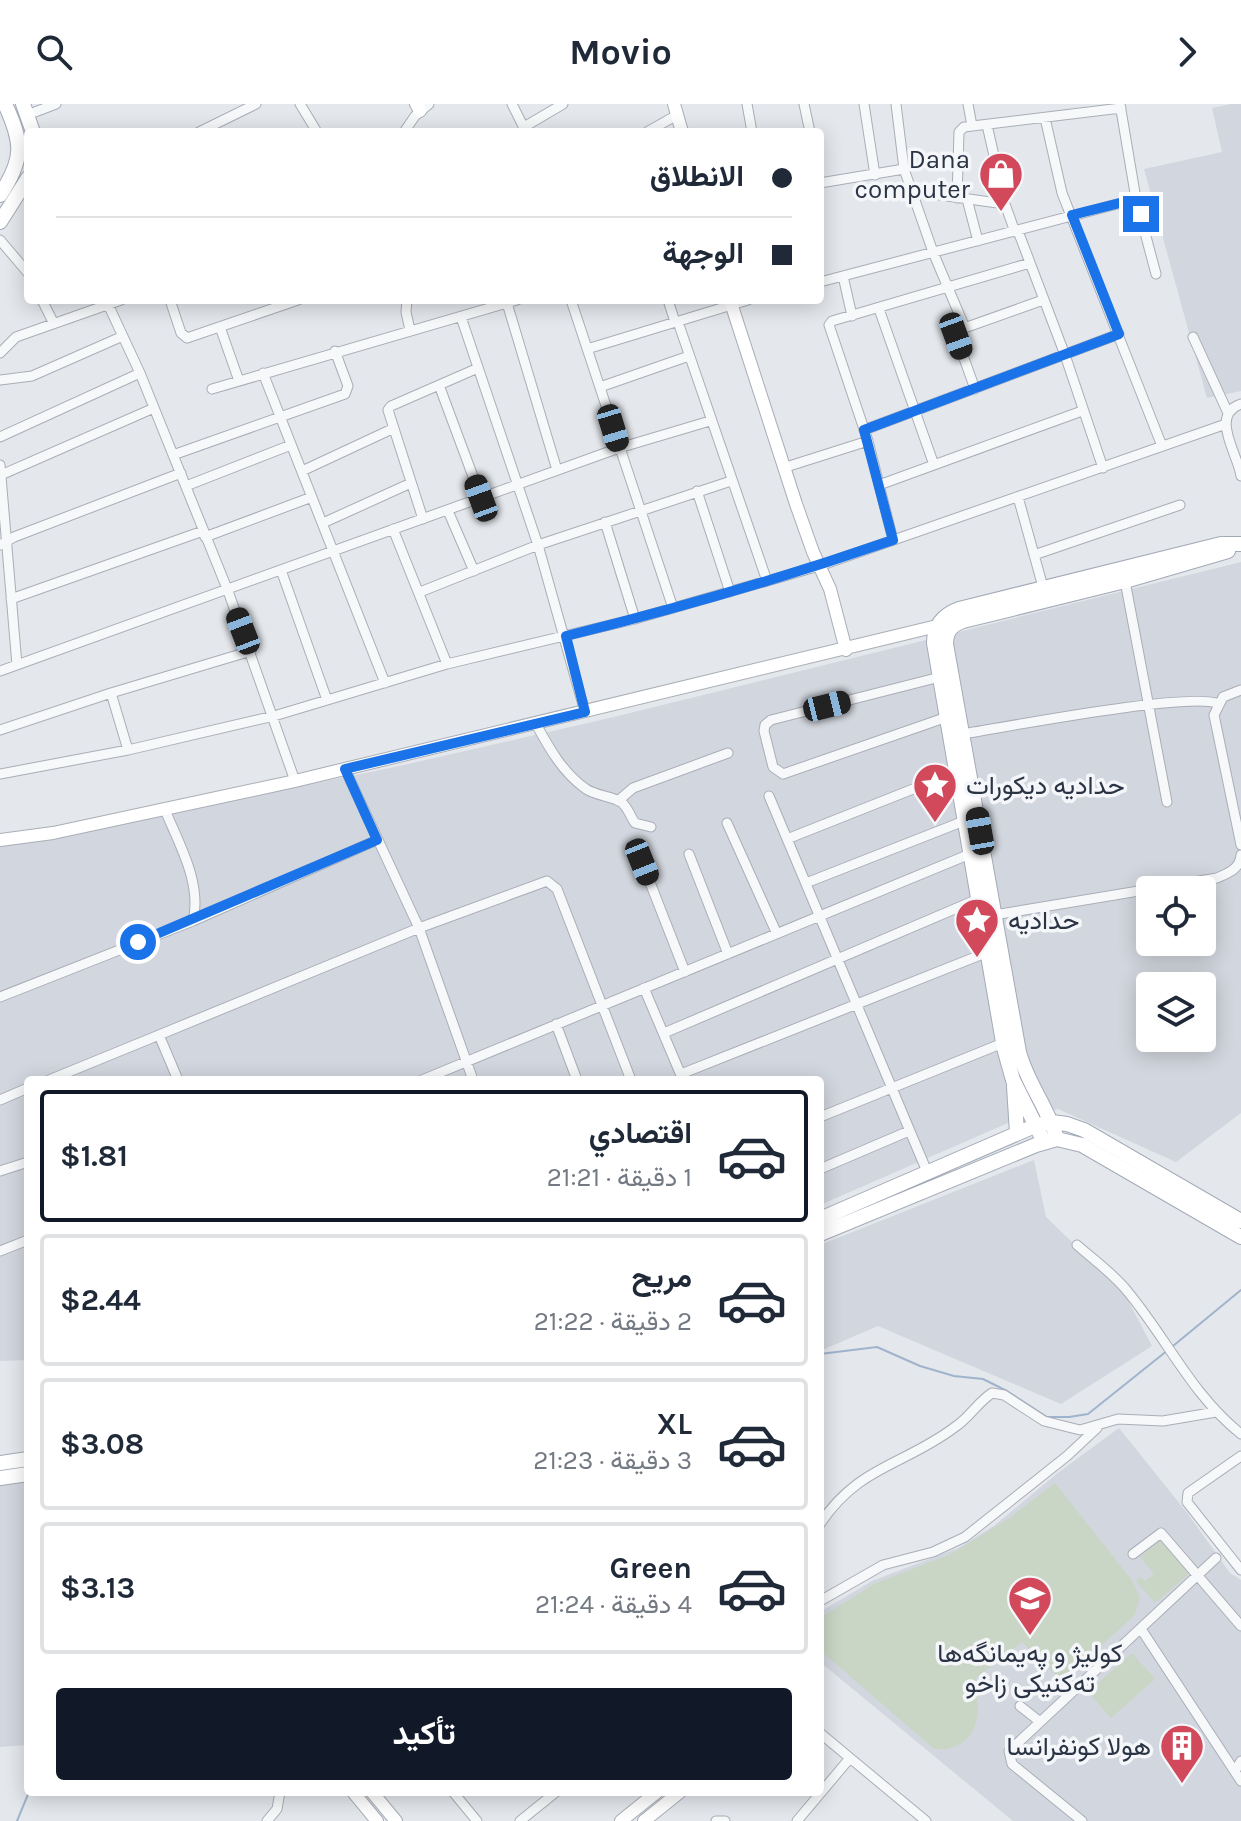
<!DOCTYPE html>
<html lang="ar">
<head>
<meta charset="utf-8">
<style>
	body { margin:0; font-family:Karla,Vazirmatn,sans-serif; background:#f6f6f7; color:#1f2937; direction:rtl; height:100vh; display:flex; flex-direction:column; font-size:30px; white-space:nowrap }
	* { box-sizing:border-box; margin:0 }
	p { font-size:26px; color:#747a83 }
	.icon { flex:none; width:44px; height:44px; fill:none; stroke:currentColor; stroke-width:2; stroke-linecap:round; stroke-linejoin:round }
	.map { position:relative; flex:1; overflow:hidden; direction:ltr }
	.side { position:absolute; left:24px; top:972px; width:800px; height:720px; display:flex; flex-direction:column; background:#fff; border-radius:8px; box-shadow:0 4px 20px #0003; direction:rtl }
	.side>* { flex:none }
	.guide { position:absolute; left:24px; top:24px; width:800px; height:176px; border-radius:8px; box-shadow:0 4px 20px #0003; direction:rtl; display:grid; align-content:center; height:176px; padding:0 32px; background:#fff }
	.controls { position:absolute; left:1136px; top:772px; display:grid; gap:16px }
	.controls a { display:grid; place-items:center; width:80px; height:80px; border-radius:8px; background:#fff; box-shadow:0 4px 20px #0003; font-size:40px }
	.end { position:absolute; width:36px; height:36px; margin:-18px; border:10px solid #1a73e8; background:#fff; box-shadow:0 0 0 4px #fff }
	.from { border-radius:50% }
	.car { position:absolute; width:24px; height:48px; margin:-24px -12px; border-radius:10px; box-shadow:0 0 6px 2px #0007; background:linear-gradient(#222 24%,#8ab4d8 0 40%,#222 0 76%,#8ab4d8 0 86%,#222 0) }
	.guide b { display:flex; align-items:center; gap:28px; height:76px; font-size:30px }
	.guide b+b { border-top:2px solid #e0e1e3 }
	.guide i { width:20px; height:20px; background:#1f2937 }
	ul { padding:14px 0 0; list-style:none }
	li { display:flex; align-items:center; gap:24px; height:132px; margin:0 16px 12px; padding:0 16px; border:4px solid #e0e1e3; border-radius:8px }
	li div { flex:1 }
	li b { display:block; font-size:30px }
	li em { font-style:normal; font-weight:700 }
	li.current { border-color:#111827 }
	li>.icon { width:72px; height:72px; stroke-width:1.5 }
	.cta { display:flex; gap:16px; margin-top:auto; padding:16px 32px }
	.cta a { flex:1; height:92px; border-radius:8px; background:#111827; color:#fff; font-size:32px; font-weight:700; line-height:92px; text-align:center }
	header { display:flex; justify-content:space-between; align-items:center; height:104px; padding:0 32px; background:#fff; font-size:36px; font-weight:700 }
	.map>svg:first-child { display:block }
	.built { fill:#d2d6de; fill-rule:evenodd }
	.green { fill:#c9d6c5 }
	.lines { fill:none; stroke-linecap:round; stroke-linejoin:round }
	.stream { stroke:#9fb4cc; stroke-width:2 }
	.street-casing { stroke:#a9aeb7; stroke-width:11 }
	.secondary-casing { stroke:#a9aeb7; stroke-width:14 }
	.primary-casing { stroke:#a3abb8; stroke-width:16 }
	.street { stroke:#f7f8fa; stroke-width:9 }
	.secondary { stroke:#fff; stroke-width:12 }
	.primary { stroke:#fff; stroke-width:14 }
	.route { stroke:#1a73e8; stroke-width:10 }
	.labels { text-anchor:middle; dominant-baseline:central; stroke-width:7; stroke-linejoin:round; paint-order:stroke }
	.poi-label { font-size:26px; fill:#2b3445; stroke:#f4f6f9; text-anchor:end }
</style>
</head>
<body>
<header><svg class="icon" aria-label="forward" viewBox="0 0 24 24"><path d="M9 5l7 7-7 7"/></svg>Movio<svg class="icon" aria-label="search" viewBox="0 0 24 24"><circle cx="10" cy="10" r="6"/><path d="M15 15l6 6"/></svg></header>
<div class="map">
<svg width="1241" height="1717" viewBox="0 0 1241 1717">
	<rect width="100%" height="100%" fill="#e4e7ec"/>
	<!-- built -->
	<path class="built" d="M1231,0H1241V287L1207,294L1144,65L1222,48L1212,4Z
		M1241,458V1009L1176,1058L1058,1005L1008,1019L820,1101V976H28V1256L0,1257V743L395,663L614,613ZM1150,786H1202V838H1150ZM1150,882H1202V934H1150Z
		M1034,1056L1046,1113L1123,1187L1152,1242L1061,1300L878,1222L820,1247V1141Z
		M1119,1324L1188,1410L1230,1469L1241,1476V1717H1013L820,1558V1508L872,1477L958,1444L995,1421L1059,1368Z
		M28,1375V1641L0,1643V1379Z"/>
	<!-- green -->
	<path class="green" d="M1055,1379L1131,1475L1140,1493L1135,1511L1062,1577L1022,1538L976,1574C973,1590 979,1594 978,1607C976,1632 959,1648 934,1645L820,1546V1514L874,1480L951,1450L1008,1415Z
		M1162,1435L1190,1469L1155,1499L1136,1477L1141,1473L1145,1477L1154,1470L1140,1453Z
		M1132,1549L1155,1575L1111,1614L1088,1588Z"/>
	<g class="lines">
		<!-- stream -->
		<path class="stream" d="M1173,1242L1241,1186
			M820,1250L877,1243L920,1262L954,1272L983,1275L1007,1287L1047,1313H1069L1088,1310L1168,1246
			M17,1717L29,1688"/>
		<!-- street casing -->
		<g class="street-casing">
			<path id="street" d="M300,0L317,28
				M512,0L526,28
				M747,0L752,28
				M804,0L810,28
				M864,0L875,71
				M896,0L904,65L933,148L965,224
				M968,0L972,22
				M1120,0L1136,95L1156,170
				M27,11L56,0
				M1045,14L1062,89L1162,342
				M987,21L1005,100L1015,128
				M524,23L563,0
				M199,28L256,0
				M404,28L415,12L429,0
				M647,28L677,11
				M820,79L904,65
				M911,87L1005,100
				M957,94L959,28L964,23L1121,4
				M967,95L978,137
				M1018,127L1065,251L1103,364
				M0,136L28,169
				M843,172L852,212
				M820,178L1136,95
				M42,196L53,218
				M106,196L140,269L228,487L295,677
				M170,196L181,229L187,234L298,196
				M407,196L406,208L410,226
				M571,196L673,504
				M668,196L675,218
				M507,199L557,366
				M879,205L934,361
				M461,213L538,441L585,608
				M678,218L767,477
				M220,223L239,277
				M1193,233L1228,309
				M587,245L748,196
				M0,249L16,233L121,196
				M263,269L385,579
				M0,276L32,272L123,232
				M439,281L481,394
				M600,283L689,252
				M212,285L517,196
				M975,285L956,232V227L1043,196
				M1241,300C1209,311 1238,350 1241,372
				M864,326L1119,230
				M0,333L140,269
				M173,351L345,290L348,282L335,247
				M0,361L17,561
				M786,363L868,337
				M302,367L392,325
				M1,371L154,304
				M879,381L1082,307
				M186,382L291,341
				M697,387L730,488
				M1018,393L1043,483
				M448,407L474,467
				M423,415L388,306L391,302L478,264
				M605,418L635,515
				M323,419L411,379
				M393,425L447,560
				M205,433L312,393
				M893,436L868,337L829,221L832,217L1030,159
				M0,441L14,433L181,369
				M1034,451L1180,401
				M281,466L327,596
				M1125,477L1167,698
				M420,488L538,441L731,377
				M11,495L203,427
				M0,567L619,344L710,317
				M940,573L771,616L765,621L764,627L773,663L783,670L947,613
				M1241,586L1223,593L1214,611L1241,741
				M111,589L128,646
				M536,620C549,644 563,669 586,685C597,692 611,692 621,698C628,703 630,712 635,719L651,723
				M0,626L111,589L251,547
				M962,630C1001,624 1193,587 1218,600
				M345,665L419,824L473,976
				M0,670L128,646L274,612L447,560L635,515L819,462L1226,320
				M769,692L928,1070
				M618,697L633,684L728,649
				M165,706C179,740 202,779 193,817
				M727,719L777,830
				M787,735L956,668
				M689,750L728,850
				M642,758L685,868
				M806,779L964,717
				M994,811L1217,774C1228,769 1240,765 1241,751
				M644,884L683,976
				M0,893L193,817L377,736
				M556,920L577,976
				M664,929L978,795
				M159,931L419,824L547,777L557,785L631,976
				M681,970L988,848
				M49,976L159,931L178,976
				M422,976L970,750
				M0,996L28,984
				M820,1013L1003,939
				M820,1065L909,1027
				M0,1067L28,1058
				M1077,1141C1094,1156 1114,1170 1128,1188C1167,1235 1192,1291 1241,1330
				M0,1147L28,1136
				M1241,1352L1188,1389L1187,1398L1241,1466
				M820,1420C858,1362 905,1361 955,1323C969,1314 978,1298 992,1289L1004,1291L1044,1317L1080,1326L1118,1315L1163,1317L1216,1308
				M1133,1450L1161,1429L1241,1522
				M820,1497L883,1461L933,1448L965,1433L1067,1352L1097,1324
				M1141,1525L1241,1677
				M1020,1602L1039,1617
				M820,1629L850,1654
				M1235,1667L1241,1657
				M453,1688L477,1717
				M267,1717L277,1705L280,1688
				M520,1717L556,1688
				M716,1717H725
				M797,1717L850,1654L926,1717
				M1082,1717L1012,1660L1009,1647L1216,1454"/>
		</g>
		<!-- secondary casing -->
		<g class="secondary-casing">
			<path id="secondary" d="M416,0L420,7
				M674,0L682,28
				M730,196L796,400L813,448L830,485L846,546
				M0,736L53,729L295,677L937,522L943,523
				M353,1688L377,1717
				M372,1688L396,1717
				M621,1717L657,1688
				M644,1717L680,1688"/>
		</g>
		<!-- primary casing -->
		<g class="primary-casing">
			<path id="primary" d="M23,0L33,28
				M0,91C24,55 23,39 5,0
				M0,118L28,74
				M1014,982L1017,1029
				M1057,1035C1048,1004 1027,979 1019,948L946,540C946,528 951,521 963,517L1125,477L1228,447
				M1044,1038L1013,976L1004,944L934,539C934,522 943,511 959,505L1221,440H1240
				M820,1115L1037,1021L1052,1018L1067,1020L1084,1026L1241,1117
				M820,1130L1036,1041L1057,1035L1082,1041L1241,1133
				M0,1359L28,1355
				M0,1374L28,1370"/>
		</g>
		<!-- street -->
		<use href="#street" class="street"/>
		<!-- secondary -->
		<use href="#secondary" class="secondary"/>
		<!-- primary -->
		<use href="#primary" class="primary"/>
	</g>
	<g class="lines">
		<!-- route -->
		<path class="route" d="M138,838L377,736L345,665L585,608L566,532C676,505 786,473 893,436L864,326L1119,230L1072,111L1136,95L1141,110"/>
	</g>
	<!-- icons -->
	<defs>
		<g id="shop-pin" transform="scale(2.3)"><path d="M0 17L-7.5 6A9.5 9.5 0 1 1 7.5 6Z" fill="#d1495b" stroke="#f4f6f9"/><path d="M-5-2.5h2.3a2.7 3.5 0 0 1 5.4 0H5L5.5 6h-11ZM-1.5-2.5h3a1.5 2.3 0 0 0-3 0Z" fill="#fff"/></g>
		<g id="sight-pin" transform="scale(2.3)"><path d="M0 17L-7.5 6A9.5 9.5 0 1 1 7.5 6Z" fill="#d1495b" stroke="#f4f6f9"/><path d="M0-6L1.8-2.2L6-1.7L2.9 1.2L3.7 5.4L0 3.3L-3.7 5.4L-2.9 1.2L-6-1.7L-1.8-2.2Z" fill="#fff"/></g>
		<g id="university-pin" transform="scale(2.3)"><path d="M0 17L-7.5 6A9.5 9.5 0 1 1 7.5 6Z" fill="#d1495b" stroke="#f4f6f9"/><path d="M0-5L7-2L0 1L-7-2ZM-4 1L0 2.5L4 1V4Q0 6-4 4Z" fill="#fff"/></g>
		<g id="building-pin" transform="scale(2.3)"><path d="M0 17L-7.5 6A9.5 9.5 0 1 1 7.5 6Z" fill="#d1495b" stroke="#f4f6f9"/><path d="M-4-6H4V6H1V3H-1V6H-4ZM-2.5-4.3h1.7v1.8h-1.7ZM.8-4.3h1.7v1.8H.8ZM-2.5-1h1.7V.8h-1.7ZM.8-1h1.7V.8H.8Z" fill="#fff"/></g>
	</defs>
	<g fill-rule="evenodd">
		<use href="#shop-pin" x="1001" y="70"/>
		<use href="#sight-pin" x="935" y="681"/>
		<use href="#sight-pin" x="977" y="816"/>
		<use href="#university-pin" x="1030" y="1494"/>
		<use href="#building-pin" x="1182" y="1642"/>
	</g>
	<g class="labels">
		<!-- poi labels -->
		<g class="poi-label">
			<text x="970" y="55">Dana<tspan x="970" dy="30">computer</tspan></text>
			<text x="966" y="681" text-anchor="start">حداديه ديكورات</text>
			<text x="1008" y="816" text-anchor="start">حداديه</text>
			<text x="1030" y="1549" text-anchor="middle">كوليژ و په‌يمانگه‌ها<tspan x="1030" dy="30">ته‌كنيكى زاخو</tspan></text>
			<text x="1151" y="1642">هولا كونفرانسا</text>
		</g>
	</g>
</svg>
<div class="controls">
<a><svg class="icon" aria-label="locate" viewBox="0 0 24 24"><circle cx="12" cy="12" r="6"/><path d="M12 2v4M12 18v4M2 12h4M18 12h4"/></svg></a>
<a><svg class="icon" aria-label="layers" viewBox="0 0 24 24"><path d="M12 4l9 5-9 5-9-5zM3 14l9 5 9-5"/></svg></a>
</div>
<i class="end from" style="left:138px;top:838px"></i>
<i class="end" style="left:1141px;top:110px"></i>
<i class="car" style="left:956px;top:232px;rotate:160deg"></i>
<i class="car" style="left:613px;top:324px;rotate:163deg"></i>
<i class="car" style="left:481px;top:394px;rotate:340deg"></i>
<i class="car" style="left:243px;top:527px;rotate:339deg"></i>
<i class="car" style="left:827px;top:602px;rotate:76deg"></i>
<i class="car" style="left:980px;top:727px;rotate:350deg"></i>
<i class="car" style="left:642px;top:758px;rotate:158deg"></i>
<div class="guide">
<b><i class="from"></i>الانطلاق</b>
<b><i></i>الوجهة</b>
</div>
<section class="side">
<ul>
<li class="current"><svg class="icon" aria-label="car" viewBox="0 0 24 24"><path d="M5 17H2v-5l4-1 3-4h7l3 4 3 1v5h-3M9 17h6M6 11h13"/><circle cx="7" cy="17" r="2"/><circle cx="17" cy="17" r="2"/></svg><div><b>اقتصادي</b><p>1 دقيقة · 21:21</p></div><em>$1.81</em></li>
<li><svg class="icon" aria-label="car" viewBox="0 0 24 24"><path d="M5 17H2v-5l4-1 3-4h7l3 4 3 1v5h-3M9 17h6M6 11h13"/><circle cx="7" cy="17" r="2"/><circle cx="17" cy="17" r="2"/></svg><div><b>مريح</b><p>2 دقيقة · 21:22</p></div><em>$2.44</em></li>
<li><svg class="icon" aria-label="car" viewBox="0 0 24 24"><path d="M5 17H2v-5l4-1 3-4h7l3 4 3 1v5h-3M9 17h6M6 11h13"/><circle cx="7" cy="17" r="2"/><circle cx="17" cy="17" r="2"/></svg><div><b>XL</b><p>3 دقيقة · 21:23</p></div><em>$3.08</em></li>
<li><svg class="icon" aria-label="car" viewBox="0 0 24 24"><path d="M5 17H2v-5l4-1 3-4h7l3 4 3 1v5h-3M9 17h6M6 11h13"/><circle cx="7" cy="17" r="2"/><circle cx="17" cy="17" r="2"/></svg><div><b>Green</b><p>4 دقيقة · 21:24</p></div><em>$3.13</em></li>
</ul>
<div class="cta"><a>تأكيد</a></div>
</section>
</div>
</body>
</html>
